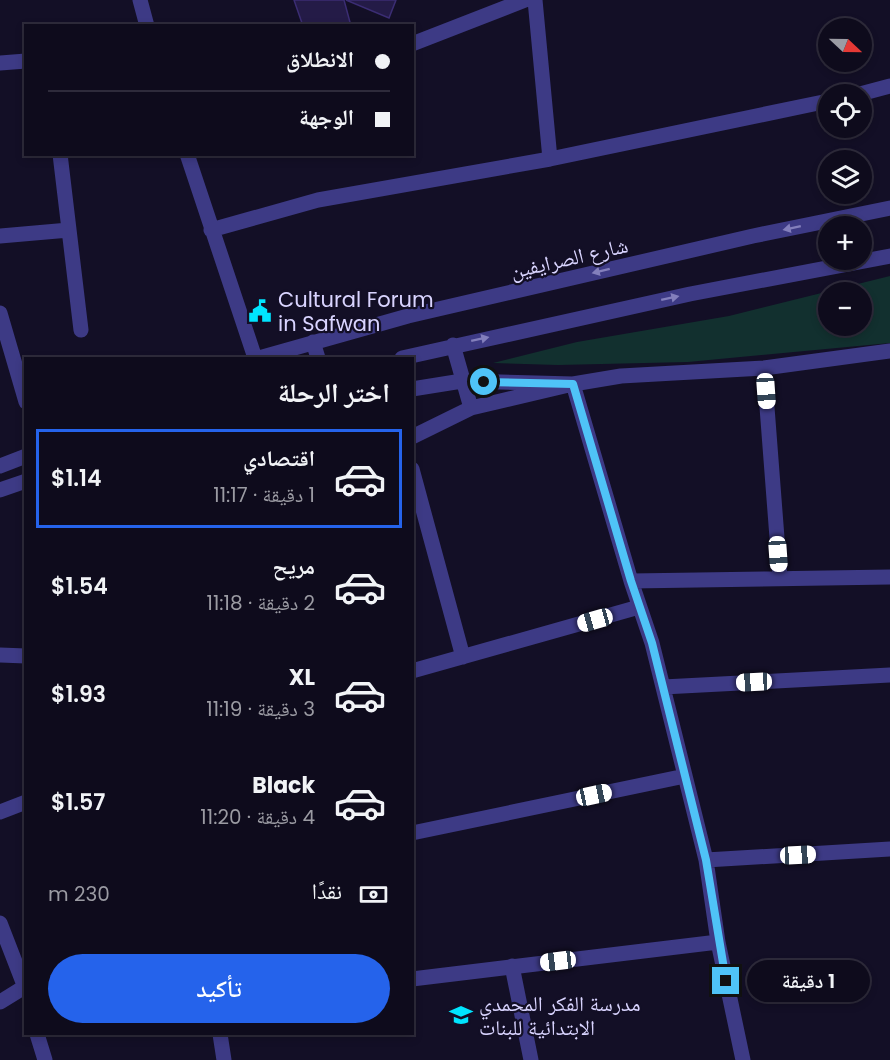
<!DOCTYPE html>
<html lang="ar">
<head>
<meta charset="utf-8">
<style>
	body { margin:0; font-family:Poppins,"Noto Naskh Arabic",sans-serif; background:#1c1929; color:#f1f3f6; direction:rtl; height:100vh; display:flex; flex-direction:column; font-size:22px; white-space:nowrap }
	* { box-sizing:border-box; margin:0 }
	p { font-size:20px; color:#9b9ba3 }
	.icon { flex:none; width:33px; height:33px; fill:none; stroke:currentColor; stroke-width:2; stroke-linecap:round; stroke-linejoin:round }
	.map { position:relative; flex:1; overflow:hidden; direction:ltr }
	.panel { position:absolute; left:24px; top:357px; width:390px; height:678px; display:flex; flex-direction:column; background:#0e0b1c; border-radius:0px; box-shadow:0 3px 9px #0003,0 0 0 2px #2e2b3b; direction:rtl }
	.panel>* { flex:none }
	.banner { position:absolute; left:24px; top:24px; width:390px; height:132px; border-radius:0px; box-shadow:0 3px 9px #0003,0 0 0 2px #2e2b3b; direction:rtl; display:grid; align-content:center; height:132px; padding:0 24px; background:#0e0b1c }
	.needle { width:39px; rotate:112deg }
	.fabs { position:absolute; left:818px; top:18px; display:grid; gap:12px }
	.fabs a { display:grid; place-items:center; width:54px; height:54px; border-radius:50%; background:#0e0b1c; box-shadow:0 3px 9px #0003,0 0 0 2px #2e2b3b; font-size:30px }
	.end { position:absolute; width:27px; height:27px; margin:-14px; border:8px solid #4fc3f7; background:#111; box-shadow:0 0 0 3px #111 }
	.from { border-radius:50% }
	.bubble { position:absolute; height:42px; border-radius:21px; background:#0e0b1c; box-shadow:0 3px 9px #0003,0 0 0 2px #2e2b3b; font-size:20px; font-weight:600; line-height:42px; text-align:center; direction:rtl }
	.car { position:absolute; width:18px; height:36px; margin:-18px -9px; border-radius:8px; box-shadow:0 0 4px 2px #0007; background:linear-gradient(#fff 24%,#345 0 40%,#fff 0 76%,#345 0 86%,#fff 0) }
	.banner b { display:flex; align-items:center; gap:21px; height:57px; font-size:22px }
	.banner b+b { border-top:2px solid #2e2b3b }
	.banner i { width:15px; height:15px; background:#f1f3f6 }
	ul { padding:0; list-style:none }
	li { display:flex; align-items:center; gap:18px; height:99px; margin:0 12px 9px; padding:0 12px; border:3px solid transparent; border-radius:0px }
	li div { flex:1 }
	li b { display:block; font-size:22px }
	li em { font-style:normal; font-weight:600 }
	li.on { border-color:#2563eb }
	li>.icon { width:54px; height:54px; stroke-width:1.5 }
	h2 { padding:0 24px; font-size:27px; line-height:72px }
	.pay { display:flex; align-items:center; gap:15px; height:66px; padding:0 24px; font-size:22px }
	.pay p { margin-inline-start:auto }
	.primary-button { display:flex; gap:12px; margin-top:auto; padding:12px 24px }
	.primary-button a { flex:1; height:69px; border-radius:36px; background:#2563eb; color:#fff; font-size:24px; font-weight:600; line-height:69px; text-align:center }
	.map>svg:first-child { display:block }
	.green { fill:#12302f; fill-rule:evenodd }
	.building { fill:#241b47; stroke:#3b2d73; stroke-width:1.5 }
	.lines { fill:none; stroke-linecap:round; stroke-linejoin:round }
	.minor { stroke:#3d3a85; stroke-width:15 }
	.oneway { fill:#837fbc }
	.route { stroke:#4fc3f7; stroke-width:8 }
	.labels { text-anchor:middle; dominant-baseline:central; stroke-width:4.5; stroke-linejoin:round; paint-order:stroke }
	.street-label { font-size:21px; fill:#d9d4ff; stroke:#130f26 }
	.poi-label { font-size:21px; fill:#d9d4ff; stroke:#130f26; text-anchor:start }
</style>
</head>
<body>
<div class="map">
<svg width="890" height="1060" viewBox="0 0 890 1060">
	<rect width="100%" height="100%" fill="#130f26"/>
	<!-- green -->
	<path class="green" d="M890,276V343L688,362L558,365L493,363L577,342L729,316ZM828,292H861V326H828Z"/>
	<!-- building -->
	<path class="building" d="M294,0H344L351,26H303Z
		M346,0H396L389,18Z"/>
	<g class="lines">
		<!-- minor -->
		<path class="minor" d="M140,0L147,26
			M535,0L550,159
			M412,44L525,0
			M0,63L26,61
			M860,94L890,86
			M60,154L81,330
			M187,154L255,358
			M211,230L318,200L550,159L828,101
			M0,236L69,230
			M0,313L26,402
			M313,342L318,358
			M453,345L471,408
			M259,358L408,316L753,236L890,208
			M402,358L690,294L890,256
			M764,368L780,577
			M412,389L462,381L573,384L631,581L652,643L706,860L718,942L743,1060
			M412,437L471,408L573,384L621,376L764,368L890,351
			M0,466L26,456
			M412,469L463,657
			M0,490L26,481
			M631,581L890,577
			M0,655L26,656
			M412,671L639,607
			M663,687L890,675
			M0,812L26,802
			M412,833L685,776
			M706,860L890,849
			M0,923L26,990
			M512,966L531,1060
			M412,979L718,942
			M0,1002L26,986
			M37,1034L45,1060
			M220,1034L224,1060"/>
	</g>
	<!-- one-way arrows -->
	<defs><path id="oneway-solid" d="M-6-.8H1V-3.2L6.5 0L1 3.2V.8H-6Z" transform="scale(1.5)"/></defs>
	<g class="oneway">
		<use href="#oneway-solid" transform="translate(792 228) rotate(168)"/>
		<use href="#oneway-solid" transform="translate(601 271) rotate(166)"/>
		<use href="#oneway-solid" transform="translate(670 298) rotate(-12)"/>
		<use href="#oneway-solid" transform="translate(480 339) rotate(-12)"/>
	</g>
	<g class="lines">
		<!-- route -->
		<path class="route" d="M484,382L573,384L631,581L652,643L706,860L726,981"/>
	</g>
	<!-- icons -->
	<defs>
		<g id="civic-bare" transform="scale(1.8)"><path d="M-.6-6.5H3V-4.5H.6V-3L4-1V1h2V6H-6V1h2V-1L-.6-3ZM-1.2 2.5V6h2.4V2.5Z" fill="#00e5ff" stroke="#130f26" stroke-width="2.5" paint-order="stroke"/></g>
		<g id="school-bare" transform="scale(1.8)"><path d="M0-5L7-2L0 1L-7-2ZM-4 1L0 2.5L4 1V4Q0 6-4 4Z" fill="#00e5ff" stroke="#130f26" stroke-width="2.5" paint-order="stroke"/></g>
	</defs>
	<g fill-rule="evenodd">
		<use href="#civic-bare" x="260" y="311"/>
		<use href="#school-bare" x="461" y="1015"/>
	</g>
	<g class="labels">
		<!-- street labels -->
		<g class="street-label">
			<text transform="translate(569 258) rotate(-13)">شارع الصرايفين</text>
		</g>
		<!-- poi labels -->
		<g class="poi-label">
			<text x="278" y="299">Cultural Forum<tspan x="278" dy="24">in Safwan</tspan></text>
			<text x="479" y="1003">مدرسة الفكر المحمدي<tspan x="479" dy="24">الابتدائية للبنات</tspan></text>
		</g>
	</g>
</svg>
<div class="fabs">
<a><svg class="needle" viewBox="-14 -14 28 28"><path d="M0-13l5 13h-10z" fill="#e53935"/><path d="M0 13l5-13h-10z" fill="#9b9ba3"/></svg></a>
<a><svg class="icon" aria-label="locate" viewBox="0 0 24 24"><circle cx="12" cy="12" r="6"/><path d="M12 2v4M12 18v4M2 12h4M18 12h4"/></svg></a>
<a><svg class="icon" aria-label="layers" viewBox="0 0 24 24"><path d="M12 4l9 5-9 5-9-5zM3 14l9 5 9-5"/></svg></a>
<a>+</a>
<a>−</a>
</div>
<i class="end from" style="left:484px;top:382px"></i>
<i class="end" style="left:726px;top:981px"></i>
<div class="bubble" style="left:747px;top:960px;width:123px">1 دقيقة</div>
<i class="car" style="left:766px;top:391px;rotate:176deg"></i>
<i class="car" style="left:778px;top:554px;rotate:176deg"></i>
<i class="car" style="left:595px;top:620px;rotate:254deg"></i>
<i class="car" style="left:754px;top:682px;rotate:267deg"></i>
<i class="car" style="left:594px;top:795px;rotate:78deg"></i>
<i class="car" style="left:798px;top:855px;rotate:87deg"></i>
<i class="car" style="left:558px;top:961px;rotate:263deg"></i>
<div class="banner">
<b><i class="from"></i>الانطلاق</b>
<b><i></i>الوجهة</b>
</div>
<section class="panel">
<h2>اختر الرحلة</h2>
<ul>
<li class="on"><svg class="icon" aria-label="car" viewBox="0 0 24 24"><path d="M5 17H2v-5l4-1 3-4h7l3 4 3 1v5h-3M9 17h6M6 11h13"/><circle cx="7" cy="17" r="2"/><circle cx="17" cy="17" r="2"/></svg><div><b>اقتصادي</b><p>1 دقيقة · 11:17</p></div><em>$1.14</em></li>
<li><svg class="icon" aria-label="car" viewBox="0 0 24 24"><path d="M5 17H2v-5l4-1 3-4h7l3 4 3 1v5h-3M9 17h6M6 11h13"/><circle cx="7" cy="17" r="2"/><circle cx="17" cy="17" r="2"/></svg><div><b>مريح</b><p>2 دقيقة · 11:18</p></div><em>$1.54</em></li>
<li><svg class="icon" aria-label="car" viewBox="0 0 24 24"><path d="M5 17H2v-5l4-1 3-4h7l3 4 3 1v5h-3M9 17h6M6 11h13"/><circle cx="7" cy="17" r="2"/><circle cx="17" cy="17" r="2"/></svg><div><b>XL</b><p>3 دقيقة · 11:19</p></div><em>$1.93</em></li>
<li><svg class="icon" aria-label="car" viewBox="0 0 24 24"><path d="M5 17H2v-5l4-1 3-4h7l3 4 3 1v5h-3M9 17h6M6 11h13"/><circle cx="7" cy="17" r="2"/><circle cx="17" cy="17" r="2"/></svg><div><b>Black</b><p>4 دقيقة · 11:20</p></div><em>$1.57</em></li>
</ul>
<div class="pay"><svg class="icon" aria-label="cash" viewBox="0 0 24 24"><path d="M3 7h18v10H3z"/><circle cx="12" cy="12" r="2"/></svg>نقدًا<p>230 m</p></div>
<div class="primary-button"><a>تأكيد</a></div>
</section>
</div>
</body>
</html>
